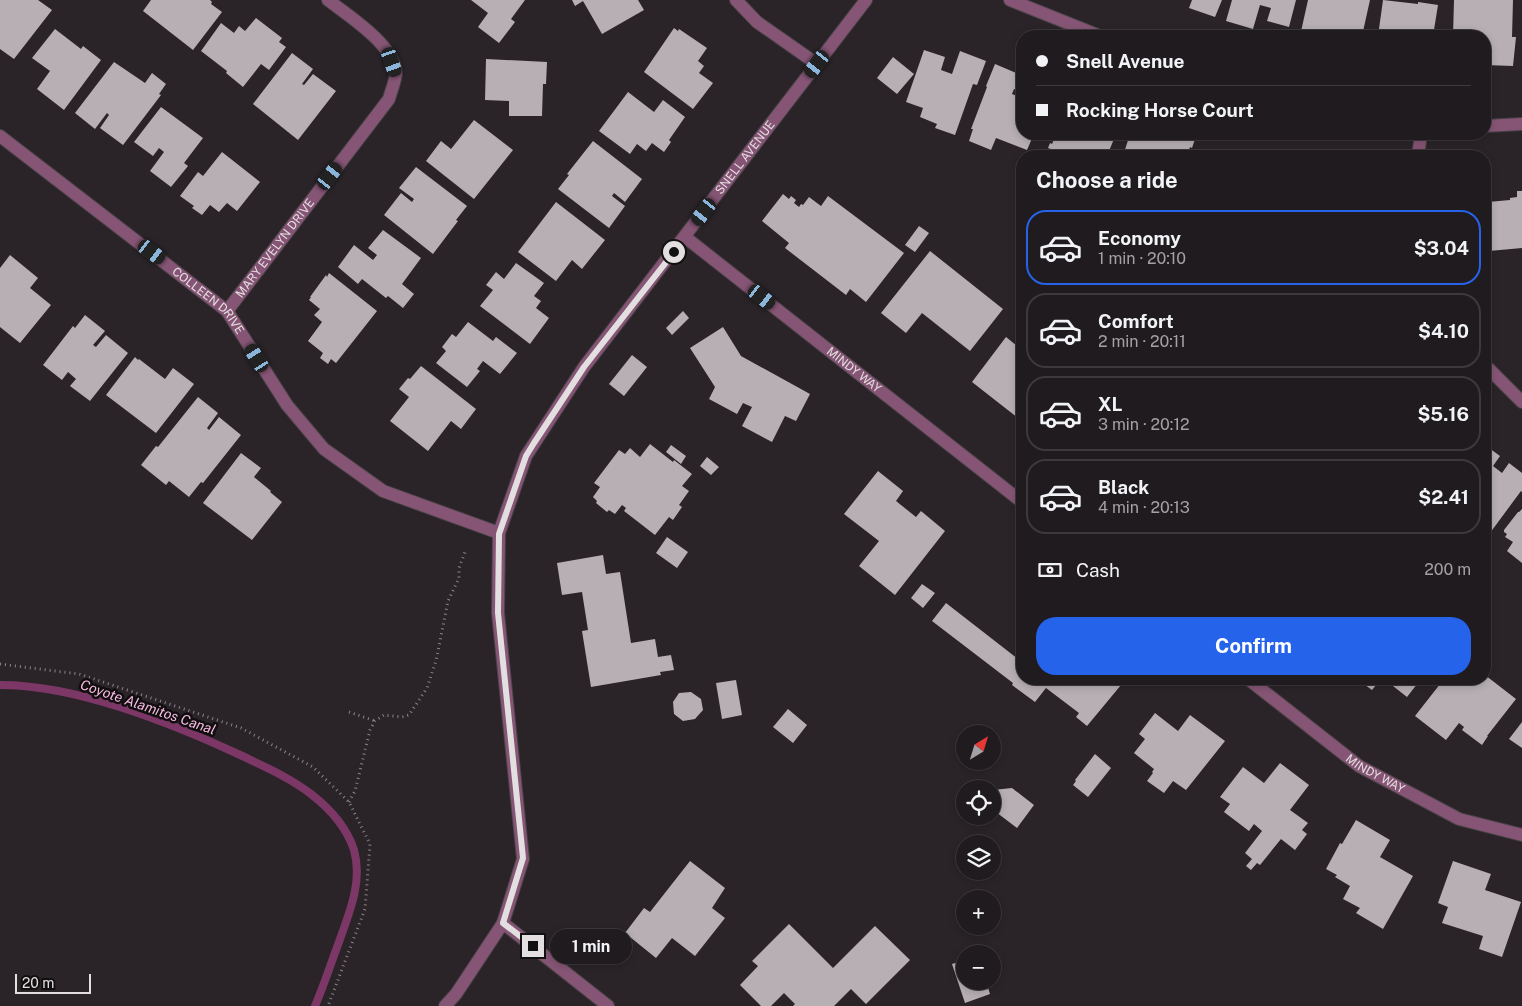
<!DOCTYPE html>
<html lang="en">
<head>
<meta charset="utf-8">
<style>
	body { margin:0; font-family:"Public Sans",sans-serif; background:#282427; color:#f1f3f6; height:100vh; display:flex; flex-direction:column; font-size:19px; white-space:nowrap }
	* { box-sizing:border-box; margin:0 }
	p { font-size:16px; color:#a2a1a4 }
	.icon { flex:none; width:28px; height:28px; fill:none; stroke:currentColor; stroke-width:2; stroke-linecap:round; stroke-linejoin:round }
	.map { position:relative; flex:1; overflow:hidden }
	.side { position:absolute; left:1016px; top:150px; width:475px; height:535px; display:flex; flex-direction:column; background:#201b1e; border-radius:20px; box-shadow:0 2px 8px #0003,0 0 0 1px #3d393c }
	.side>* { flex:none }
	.banner { position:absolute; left:1016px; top:30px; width:475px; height:110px; border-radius:20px; box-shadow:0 2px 8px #0003,0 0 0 1px #3d393c; display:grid; align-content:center; height:110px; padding:0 20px; background:#201b1e }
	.needle { width:32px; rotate:38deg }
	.controls { position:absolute; left:956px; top:725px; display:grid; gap:10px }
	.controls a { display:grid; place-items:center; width:45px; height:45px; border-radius:50%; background:#201b1e; box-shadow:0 2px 8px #0003,0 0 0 1px #3d393c; font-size:25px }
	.scale { position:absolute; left:15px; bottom:12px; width:76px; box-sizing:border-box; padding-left:5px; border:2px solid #e3dfe1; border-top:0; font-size:14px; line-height:18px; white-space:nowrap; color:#e3dfe1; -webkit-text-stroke:4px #110e10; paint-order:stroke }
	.end { position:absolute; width:22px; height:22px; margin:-11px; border:6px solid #e3dfe1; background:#111; box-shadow:0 0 0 2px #111 }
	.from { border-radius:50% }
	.bubble { position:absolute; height:35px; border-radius:18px; background:#201b1e; box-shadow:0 2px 8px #0003,0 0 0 1px #3d393c; font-size:16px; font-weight:700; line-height:35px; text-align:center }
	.car { position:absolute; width:15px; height:30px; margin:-15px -8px; border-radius:6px; box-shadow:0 0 4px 1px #0007; background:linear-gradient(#222 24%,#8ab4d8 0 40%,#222 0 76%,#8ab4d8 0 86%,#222 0) }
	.banner b { display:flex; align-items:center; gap:18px; height:48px; font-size:19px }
	.banner b+b { border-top:1px solid #3d393c }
	.banner i { width:12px; height:12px; background:#f1f3f6 }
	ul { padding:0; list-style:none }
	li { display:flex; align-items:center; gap:15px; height:75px; margin:0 10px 8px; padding:0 10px; border:2px solid #3d393c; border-radius:20px }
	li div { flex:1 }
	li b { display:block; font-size:19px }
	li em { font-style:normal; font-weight:700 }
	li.active { border-color:#2563eb }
	li>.icon { width:45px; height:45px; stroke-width:1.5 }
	h2 { padding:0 20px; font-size:22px; line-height:60px }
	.pay { display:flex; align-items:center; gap:12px; height:55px; padding:0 20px; font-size:19px }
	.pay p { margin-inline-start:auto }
	.button { display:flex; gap:10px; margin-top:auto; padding:10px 20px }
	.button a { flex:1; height:58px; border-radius:20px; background:#2563eb; color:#fff; font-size:20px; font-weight:700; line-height:58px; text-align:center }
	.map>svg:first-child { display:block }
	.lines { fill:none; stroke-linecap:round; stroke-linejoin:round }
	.stream { stroke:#7d3767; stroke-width:8 }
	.building { fill:#b7afb4 }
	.minor-casing { stroke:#484246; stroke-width:14 }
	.tertiary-casing { stroke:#484246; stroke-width:14 }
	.path { stroke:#8a8588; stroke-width:3; stroke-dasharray:1 4; stroke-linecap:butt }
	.minor { stroke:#865575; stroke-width:12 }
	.tertiary { stroke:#865575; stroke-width:12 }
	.route { stroke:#e3dfe1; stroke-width:6 }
	.labels { text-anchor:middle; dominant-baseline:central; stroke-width:5; stroke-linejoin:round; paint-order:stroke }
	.street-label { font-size:12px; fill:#e3dfe1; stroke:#110e10 }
	.water-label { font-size:14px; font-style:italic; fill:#f9bce2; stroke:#110e10 }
</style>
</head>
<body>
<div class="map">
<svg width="1522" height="1006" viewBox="0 0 1522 1006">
	<rect width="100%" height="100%" fill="#2a2428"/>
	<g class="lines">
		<!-- stream -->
		<path class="stream" d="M0,685C77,685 169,722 238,754C263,766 289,777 311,794C329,808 347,828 354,850C363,882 349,913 339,942C331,963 324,985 315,1006"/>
	</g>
	<!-- building -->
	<path class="building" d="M0,0H38L52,10L14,59L0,49Z
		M151,0H210L212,2L211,4L222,12L193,50L143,11Z
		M471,0H525L511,19L515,22L499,43L478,27L488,13Z
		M572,0H638L644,10L602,34L583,1L575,6Z
		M1192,0H1222L1215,17L1189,8Z
		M1232,0H1296L1289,27L1267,21L1271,8L1260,5L1253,29L1226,21Z
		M1308,0H1370L1362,36H1300Z
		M1383,0L1418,4V2L1438,5L1433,36H1378Z
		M1454,0H1513L1512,37H1516L1513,66L1485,65V36H1453Z
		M256,18L282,38L279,42L286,47L269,70L261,64L243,87L226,73L227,71L201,51L221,23L234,33L239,26L245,31Z
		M674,28L678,31L679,29L707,48L698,61L704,66L699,73L713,83L693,109L644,72Z
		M55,29L81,49L83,46L101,60L64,110L37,89L50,71L32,58Z
		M924,50L945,57L941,70L952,74L960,51L986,61L977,85L973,84L955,135L935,128L937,124L920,117L923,108L906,102Z
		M292,53L313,69L302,84L304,85L313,74L336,91L298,140L253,104Z
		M893,57L914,74L897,94L877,78Z
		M486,59L547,62L546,84H543L542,116H509V101L485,100Z
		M114,62L145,83L152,73L166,84L159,94L161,95L123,145L100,128L109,115L107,113L95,129L75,113Z
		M995,64L1021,75L1019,80L1022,81V92L1014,89L1012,94L1022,98V134H1034L1027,150L996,138L991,150L969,141L973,129H971L987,87L986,86Z
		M628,92L654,112L663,100L685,117L669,140L671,142L664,152L652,143L646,151L637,144L630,154L599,131Z
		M161,107L203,138L184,163L188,166L171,187L150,171L164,152L159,148L153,156L134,142Z
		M474,120L513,150L474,199L426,161L441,141L451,149Z
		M1056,134H1116L1107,156H1069L1048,148L1050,143L1052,144Z
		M1130,134H1163L1170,136L1171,134H1180L1195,139L1192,148L1190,147L1187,156H1123Z
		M593,141L642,179L625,202L614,193L612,196L625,206L609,228L558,189L569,175L567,174Z
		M222,152L260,182L237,211L227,203L219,212L210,205L202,215L192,208L194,206L180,196L198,172L203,176Z
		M416,167L467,206L456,220L458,221L433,254L384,215L401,193L412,202L414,199L399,188Z
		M1517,191H1522V248L1489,251L1488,244H1491L1488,202L1510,200V198L1517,197Z
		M783,194L789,199L791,196L796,200L794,203L799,207L801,204L803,205L809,197L821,206L828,196L904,253L866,302L850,289L846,295L785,248L789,243L762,221Z
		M556,202L605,240L582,269L572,260L556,281L518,252Z
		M919,226L929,233L915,252L905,245Z
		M383,230L421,258L402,284L414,294L403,308L388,296L386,298L362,279L358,284L338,267L354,245L373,260L377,255L368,248Z
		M930,251L1003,309L970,351L922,313L906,333L881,313Z
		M10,255L38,278L30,288L51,305L20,343L0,327V268Z
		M516,263L544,283L534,296L541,301L536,308L549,318L530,344L480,306L493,290L486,285L496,272L504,279Z
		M329,273L377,311L336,363L331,359L328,364L320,358L323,353L308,341L322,322L314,315L320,309L309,300L311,297H310L326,275L327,277Z
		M683,311L689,318L672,335L666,328Z
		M85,315L105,331L93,345L96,347L106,335L128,353L90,401L70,386L76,379L68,372L62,380L43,365L73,326L75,328Z
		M468,322L493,341L496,337L517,353L500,374L483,361L477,369L480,371L467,387L436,363L446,351L442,347L452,334L456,337Z
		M723,327L741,356L810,394L796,421L785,416L772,442L742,426L752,407L743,403L737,414L709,399L715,387L690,348Z
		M1006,337L1022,350V421L972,382Z
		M632,355L647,367L624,396L609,384Z
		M135,357L138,360L139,359L165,379L173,368L194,384L156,433L106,395Z
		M421,366L476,409L461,429L451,421L428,451L390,421L409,397L399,389L408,378L410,379Z
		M198,397L218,413L207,428L209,430L219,417L241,435L203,483L201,482L189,497L169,481L166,485L141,465L156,446L158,447Z
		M650,444L673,462L674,460L692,474L682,486L689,491L679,505L682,507L673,520L669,517L655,535L624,511L626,508L622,505L615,514L609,510L607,512L596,503L597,501L593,497L600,487L594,483L619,450L625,454L630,448L640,457Z
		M671,445L686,456L681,464L666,452Z
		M1485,445L1500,456L1493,466L1502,473L1509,463L1522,473V492L1521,491L1490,533L1485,529Z
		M241,453L261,468L254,477L271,491L270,492L282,502L252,540L203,503Z
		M707,457L719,467L711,475L700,466Z
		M878,471L903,491L896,501L916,517L921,511L945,531L895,595L859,566L879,541L844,514Z
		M1522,509V563L1507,551L1513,542L1505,537L1507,534L1504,532V530L1518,512H1519Z
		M667,537L688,552L677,568L656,553Z
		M603,555L606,574L620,572L631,643L655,639L658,657L671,655L674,670L660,672L661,675L591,687L582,631L588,630L582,592L562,595L557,563Z
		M922,584L935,593L923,608L911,598Z
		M946,603L1022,662V679H1126L1087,726L1076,717L1079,713L1046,688L1035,702L1012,685L1013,683L932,621Z
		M1485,675L1516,699L1487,736H1488L1482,745L1462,730L1464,727L1459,723L1446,740L1415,716L1444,679H1485Z
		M1357,679H1381L1372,690Z
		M1384,679H1421L1407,697Z
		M736,680L742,715L722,719L716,683Z
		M691,692L701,699L703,710L695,719L683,721L674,714L673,702L679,693Z
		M788,709L807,725L793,743L773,727Z
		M1155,713L1178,731L1190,715L1225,741L1186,790L1173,781L1164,793L1147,781L1153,773L1152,772L1154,769L1134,753L1145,739L1139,734Z
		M1522,722V748L1509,739Z
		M1095,754L1111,768L1088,797L1073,785L1076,781L1075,780Z
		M1280,763L1309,785L1290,810L1308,823L1302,830L1307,834L1295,850L1281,839L1260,865L1257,863L1251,870L1246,866L1252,859L1245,853L1262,831L1254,824L1249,831L1224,812L1230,804L1220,797L1243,767L1264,783Z
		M1012,788L1034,805L1017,828L992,809L993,790Z
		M1356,820L1390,840L1380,857L1413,876L1383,929L1356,913L1360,908L1343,899L1350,886L1335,877L1337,875L1326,869L1340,843L1342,844Z
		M690,861L725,888L712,908L725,918L695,956L672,938L656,958L625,933L644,908L650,912Z
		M1453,861L1491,874L1485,890L1521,902L1502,957L1479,949L1483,936L1442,923L1448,907L1438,903Z
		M789,924L833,968L875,926L910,960L866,1004L851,989L834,1006H793L795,1004L784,993L771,1006H761L740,985L758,966L752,961Z
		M965,960V981H986L990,994L965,1003L952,964Z"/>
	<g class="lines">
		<!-- minor casing -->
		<g class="minor-casing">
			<g id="minor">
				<path d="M736,0L757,22L817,64"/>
				<path d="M1010,0L1100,36"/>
				<path d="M1485,126L1522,124"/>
				<path id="s1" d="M0,136L227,311L287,405L324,449L383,491L499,533L498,613L523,859L503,923L456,994L445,1006"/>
				<path d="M1418,156L1421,134"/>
				<path id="s2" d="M685,237L1022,502"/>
				<path id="s3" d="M227,311L389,99C391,91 396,80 396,72C393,44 349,16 328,0"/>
				<path d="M1485,365L1522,402"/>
				<path id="s4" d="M1248,679L1359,766L1459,819L1522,835"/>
				<path d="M503,923L608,1006"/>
			</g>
		</g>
		<!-- tertiary casing -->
		<g class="tertiary-casing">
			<g id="tertiary">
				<path id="s5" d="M499,533L526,456L584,367L866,0"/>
			</g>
		</g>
		<!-- path -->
		<path class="path" d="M0,664L79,674L241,728L313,767L349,802L370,844L365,909L328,1006
			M349,712L375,721
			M349,802L355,791L370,730L375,721L384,715L402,717L409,715L427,688L436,661L448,601L459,578V568L465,552"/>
		<!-- minor -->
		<use href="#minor" class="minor"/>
		<!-- tertiary -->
		<use href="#tertiary" class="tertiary"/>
	</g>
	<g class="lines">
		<!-- route -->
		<path class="route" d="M533,946L503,923L523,858L498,613L499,534L526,456L534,443L584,367L674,252"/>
	</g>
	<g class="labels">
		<!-- street labels -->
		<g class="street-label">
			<text stroke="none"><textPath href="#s5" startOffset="452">SNELL AVENUE</textPath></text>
			<text stroke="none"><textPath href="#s3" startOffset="79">MARY EVELYN DRIVE</textPath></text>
			<text stroke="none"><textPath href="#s1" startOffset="266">COLLEEN DRIVE</textPath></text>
			<text stroke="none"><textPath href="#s2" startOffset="215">MINDY WAY</textPath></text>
			<text stroke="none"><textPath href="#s4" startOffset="159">MINDY WAY</textPath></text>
		</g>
		<!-- water labels -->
		<g class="water-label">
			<text transform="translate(148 707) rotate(19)">Coyote Alamitos Canal</text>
		</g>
	</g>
</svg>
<div class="controls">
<a><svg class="needle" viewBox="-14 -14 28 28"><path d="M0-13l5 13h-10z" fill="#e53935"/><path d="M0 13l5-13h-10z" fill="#a2a1a4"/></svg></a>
<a><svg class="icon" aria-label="locate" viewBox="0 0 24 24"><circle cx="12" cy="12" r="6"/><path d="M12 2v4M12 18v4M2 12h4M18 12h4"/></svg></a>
<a><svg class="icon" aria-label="layers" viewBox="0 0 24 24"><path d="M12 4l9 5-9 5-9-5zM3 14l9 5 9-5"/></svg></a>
<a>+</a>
<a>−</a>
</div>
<div class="scale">20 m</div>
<i class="end from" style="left:674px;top:252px"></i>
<i class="end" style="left:533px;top:946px"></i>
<div class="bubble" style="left:550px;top:929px;width:82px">1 min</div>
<i class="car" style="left:392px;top:62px;rotate:161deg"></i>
<i class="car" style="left:817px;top:64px;rotate:217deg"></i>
<i class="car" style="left:330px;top:176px;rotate:37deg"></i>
<i class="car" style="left:704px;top:212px;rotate:217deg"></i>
<i class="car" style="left:152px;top:252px;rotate:127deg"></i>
<i class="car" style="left:762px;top:297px;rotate:128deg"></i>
<i class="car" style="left:257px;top:358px;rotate:328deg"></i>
<div class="banner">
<b><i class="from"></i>Snell Avenue</b>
<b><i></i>Rocking Horse Court</b>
</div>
<section class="side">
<h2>Choose a ride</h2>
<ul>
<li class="active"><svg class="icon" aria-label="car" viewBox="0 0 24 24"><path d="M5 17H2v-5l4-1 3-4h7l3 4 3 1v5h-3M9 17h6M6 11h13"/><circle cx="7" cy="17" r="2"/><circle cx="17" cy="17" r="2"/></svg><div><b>Economy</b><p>1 min · 20:10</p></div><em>$3.04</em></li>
<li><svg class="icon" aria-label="car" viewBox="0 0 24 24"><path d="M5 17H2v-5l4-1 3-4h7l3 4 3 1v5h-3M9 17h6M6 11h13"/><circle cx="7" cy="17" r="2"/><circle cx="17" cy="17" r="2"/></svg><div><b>Comfort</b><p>2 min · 20:11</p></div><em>$4.10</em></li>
<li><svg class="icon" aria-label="car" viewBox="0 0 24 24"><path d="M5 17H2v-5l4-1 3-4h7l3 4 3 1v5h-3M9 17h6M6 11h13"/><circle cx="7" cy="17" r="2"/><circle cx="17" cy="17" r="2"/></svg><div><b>XL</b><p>3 min · 20:12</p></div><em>$5.16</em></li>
<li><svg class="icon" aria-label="car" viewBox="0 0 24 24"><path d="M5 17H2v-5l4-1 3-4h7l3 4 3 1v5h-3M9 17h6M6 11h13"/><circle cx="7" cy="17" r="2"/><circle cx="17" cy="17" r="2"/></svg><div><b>Black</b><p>4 min · 20:13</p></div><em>$2.41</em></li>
</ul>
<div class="pay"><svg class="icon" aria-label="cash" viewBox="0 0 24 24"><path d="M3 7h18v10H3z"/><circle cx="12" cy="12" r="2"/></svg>Cash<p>200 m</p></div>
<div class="button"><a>Confirm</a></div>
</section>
</div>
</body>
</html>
